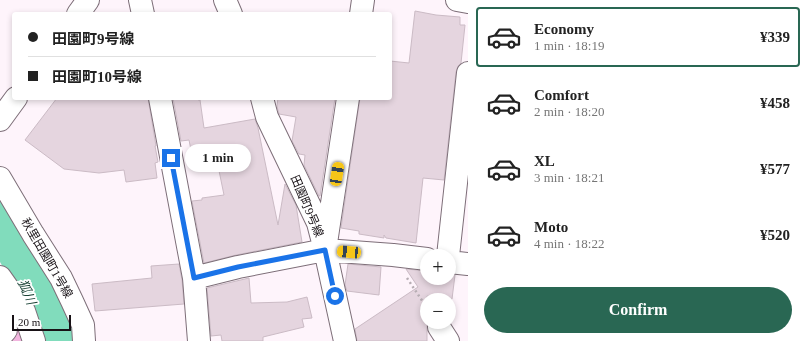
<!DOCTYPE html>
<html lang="en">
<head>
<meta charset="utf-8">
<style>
	body { margin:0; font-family:"Times New Roman","Noto Sans JP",serif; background:#f2f2f2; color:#222; height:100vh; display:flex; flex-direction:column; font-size:15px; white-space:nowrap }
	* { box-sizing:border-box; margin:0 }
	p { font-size:13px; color:#767676 }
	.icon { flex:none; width:22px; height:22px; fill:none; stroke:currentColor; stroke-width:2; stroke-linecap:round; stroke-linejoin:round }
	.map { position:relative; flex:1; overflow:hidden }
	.drawer { display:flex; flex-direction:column; background:#fff; width:340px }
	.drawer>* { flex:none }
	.banner { position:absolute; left:12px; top:12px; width:380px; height:88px; border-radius:4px; box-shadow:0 2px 6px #0003; display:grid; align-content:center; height:88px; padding:0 16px; background:#fff }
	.buttons { position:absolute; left:420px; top:249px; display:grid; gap:8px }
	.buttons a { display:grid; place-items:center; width:36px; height:36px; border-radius:50%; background:#fff; box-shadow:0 2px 6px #0003; font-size:20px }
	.scale { position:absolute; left:12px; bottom:10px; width:59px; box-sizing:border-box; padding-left:4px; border:2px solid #181216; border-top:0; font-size:11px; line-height:14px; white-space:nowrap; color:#181216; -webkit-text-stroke:3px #fff; paint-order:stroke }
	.end { position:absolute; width:18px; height:18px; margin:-9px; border:5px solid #1a73e8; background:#fff; box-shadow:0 0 0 2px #fff }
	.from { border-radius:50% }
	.bubble { position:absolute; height:28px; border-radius:14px; background:#fff; box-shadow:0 2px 6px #0003; font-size:13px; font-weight:800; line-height:28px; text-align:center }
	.car { position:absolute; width:12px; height:24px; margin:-12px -6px; border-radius:5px; box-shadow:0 0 3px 1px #0007; background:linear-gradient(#f5c518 24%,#345 0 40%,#f5c518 0 76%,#345 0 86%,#f5c518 0) }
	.banner b { display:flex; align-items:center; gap:14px; height:38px; font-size:15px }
	.banner b+b { border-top:1px solid #e0e0e0 }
	.banner i { width:10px; height:10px; background:#222 }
	ul { padding:7px 0 0; list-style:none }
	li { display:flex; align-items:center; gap:12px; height:60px; margin:0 8px 6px; padding:0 8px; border:2px solid transparent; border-radius:4px }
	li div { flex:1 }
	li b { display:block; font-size:15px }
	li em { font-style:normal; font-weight:800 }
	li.current { border-color:#296753 }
	li>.icon { width:36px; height:36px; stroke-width:1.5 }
	.button { display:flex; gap:8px; margin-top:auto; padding:8px 16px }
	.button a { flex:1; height:46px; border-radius:24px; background:#296753; color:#fff; font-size:16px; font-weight:800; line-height:46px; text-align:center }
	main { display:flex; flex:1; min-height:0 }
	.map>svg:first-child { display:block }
	.green { fill:#f2b5df }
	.water { fill:#81dcbc }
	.building { fill:#e5d5df; stroke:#cbbbc5 }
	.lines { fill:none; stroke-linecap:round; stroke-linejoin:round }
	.minor-casing { stroke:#7d6e78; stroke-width:24 }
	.path { stroke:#b6adb3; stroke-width:2.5; stroke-dasharray:2 3; stroke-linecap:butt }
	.minor { stroke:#fff; stroke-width:22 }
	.route { stroke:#1a73e8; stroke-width:5 }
	.labels { text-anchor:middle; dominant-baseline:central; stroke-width:3.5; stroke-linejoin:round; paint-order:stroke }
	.street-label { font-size:12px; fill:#181216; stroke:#fff }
	.water-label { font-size:13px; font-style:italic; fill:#184134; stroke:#fff }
</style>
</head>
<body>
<main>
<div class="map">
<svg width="468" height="341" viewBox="0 0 468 341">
	<rect width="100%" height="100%" fill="#fef4fb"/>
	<!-- green -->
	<path class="green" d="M19,324L23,341H6Z"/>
	<!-- water -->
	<path class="water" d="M0,195L66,304L77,341H41L8,276L0,262Z"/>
	<!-- building -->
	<path class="building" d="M415,11L436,15L460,17V25H465L461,63L458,66L456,72L444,180L423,178L416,243L386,238L384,235V238L359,234V231L341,228L360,98H390V61L409,63Z
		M57,98H148L156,146H155L158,162L155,163L157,178L126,182L124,170L99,173L64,169L25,140Z
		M173,98H198V100H200L204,128L255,119L258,128L278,225L285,184L296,205L302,242L236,255L204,263L192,201L202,200V198L224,195L216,156L193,160L189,140L181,141Z
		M278,98H335L320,196H319L304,165L305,155L299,154L292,141L296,117L279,114L277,106Z
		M179,264L182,280L184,304L95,311L92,284L152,278L151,266Z
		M348,264L381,267L379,295L347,291L345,285Z
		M406,269L427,271V278H449V275H455L452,299L427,296V341H357L355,329L418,287Z
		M249,278L251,303L287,302L307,297L312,318L302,319L304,327L263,337V341H222L221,335L211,336L207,288Z"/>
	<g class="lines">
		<!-- minor casing -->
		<g class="minor-casing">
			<path id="minor" d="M140,0L143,14
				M225,0L231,14
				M457,0L468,2
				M78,14L88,0
				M361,14L363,0
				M160,98L194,278L199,341
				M262,98L267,117L318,223L325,250L345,341
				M0,120L16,98
				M0,178L33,234L61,278L72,301L83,325L84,341
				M326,243L348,98
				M448,256L468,73
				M449,262L468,264
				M0,277L24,311L34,341
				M194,278L238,267L325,250L393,255L427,259
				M0,305L5,312L6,330L0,337
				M439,327L448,341"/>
		</g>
		<!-- path -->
		<path class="path" d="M407,278L427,308"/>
		<!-- minor -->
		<use href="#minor" class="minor"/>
	</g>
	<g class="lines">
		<!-- route -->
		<path class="route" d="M171,158L194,278L238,267L325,250L335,296"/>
	</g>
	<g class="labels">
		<!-- street labels -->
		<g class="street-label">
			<text transform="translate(307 206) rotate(67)">田園町9号線</text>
			<text transform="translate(47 258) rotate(60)">秋里田園町1号線</text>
		</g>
		<!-- water labels -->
		<g class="water-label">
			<text transform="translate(27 292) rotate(67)">狐川</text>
		</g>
	</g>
</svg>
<div class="buttons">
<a>+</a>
<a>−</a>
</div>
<div class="scale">20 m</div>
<i class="end from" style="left:335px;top:296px"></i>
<i class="end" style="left:171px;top:158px"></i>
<div class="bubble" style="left:185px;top:144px;width:66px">1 min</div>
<i class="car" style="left:337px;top:174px;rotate:9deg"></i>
<i class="car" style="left:349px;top:252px;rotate:275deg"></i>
<div class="banner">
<b><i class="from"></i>田園町9号線</b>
<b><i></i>田園町10号線</b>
</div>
</div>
<section class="drawer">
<ul>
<li class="current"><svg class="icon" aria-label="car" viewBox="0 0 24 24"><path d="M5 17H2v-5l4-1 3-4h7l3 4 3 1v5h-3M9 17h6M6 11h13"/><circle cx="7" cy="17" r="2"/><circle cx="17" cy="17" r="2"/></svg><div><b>Economy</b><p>1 min · 18:19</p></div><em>¥339</em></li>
<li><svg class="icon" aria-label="car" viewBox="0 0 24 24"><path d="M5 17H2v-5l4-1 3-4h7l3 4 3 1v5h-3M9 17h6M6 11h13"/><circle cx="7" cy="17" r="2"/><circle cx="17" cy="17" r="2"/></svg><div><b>Comfort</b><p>2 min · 18:20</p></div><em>¥458</em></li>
<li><svg class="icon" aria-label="car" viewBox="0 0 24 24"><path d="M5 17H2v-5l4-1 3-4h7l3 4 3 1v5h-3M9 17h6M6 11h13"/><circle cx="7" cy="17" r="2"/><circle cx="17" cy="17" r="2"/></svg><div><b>XL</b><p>3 min · 18:21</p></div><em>¥577</em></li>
<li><svg class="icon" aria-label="car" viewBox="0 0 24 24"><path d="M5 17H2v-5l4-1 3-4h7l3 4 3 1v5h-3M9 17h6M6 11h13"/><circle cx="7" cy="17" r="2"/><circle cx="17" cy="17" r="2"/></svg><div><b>Moto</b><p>4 min · 18:22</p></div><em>¥520</em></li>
</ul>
<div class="button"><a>Confirm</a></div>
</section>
</main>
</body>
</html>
